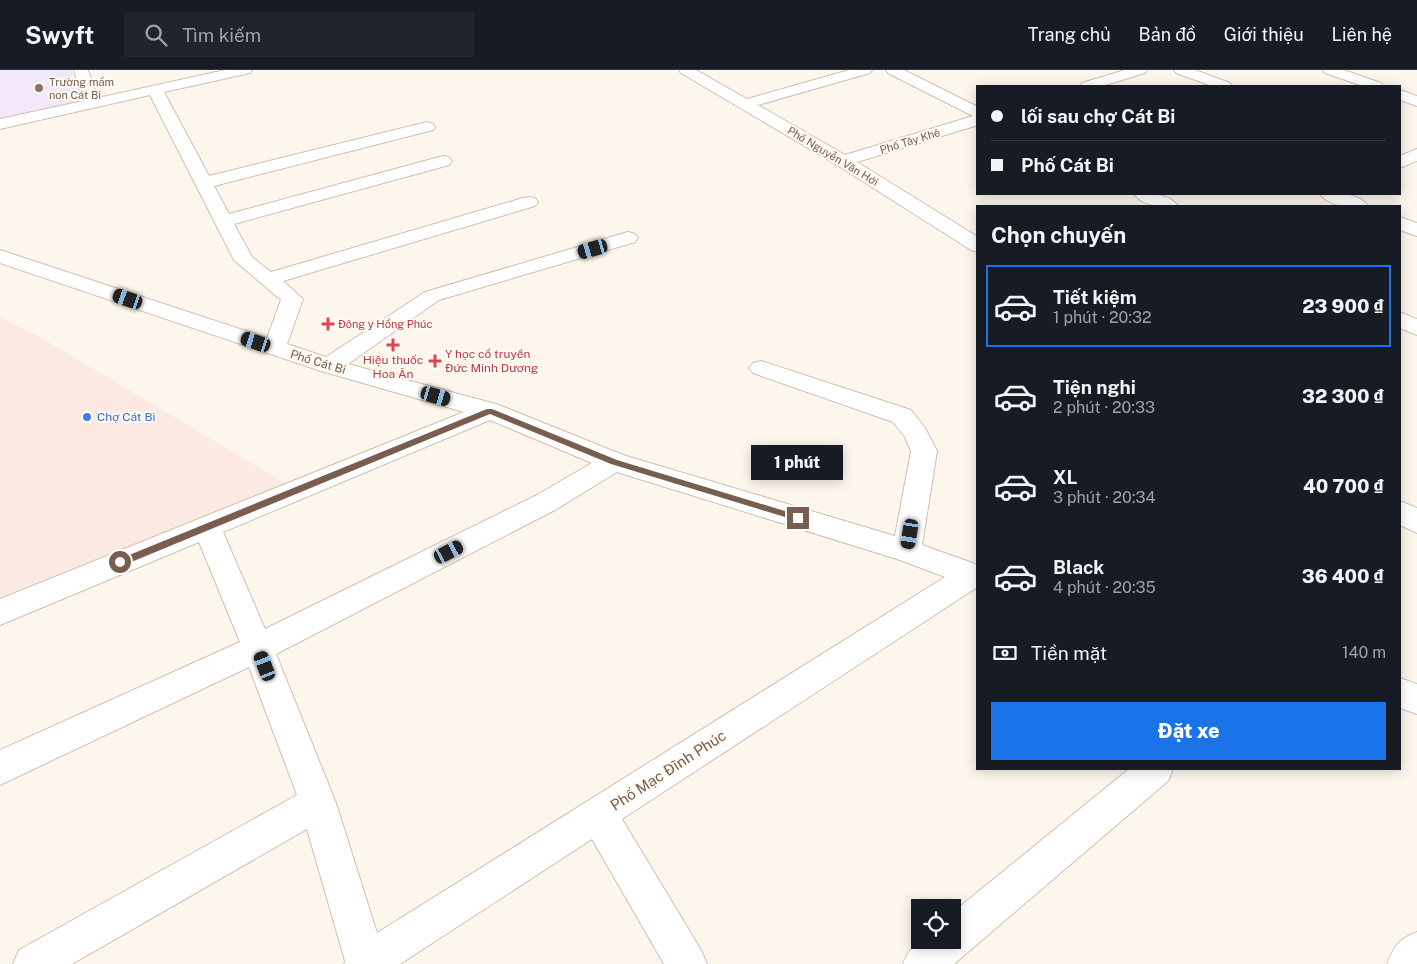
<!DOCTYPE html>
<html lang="vi">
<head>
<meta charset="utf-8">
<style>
	body { margin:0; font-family:"Public Sans",sans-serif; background:#20242c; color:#f1f3f6; height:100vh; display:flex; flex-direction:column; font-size:19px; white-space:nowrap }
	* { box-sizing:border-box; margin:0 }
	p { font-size:16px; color:#9ea1a6 }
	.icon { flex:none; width:28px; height:28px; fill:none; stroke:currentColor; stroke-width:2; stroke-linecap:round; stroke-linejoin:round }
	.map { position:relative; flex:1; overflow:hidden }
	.side { position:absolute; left:976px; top:135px; width:425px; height:565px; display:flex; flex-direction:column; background:#171b24; border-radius:0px; box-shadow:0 2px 12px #0003 }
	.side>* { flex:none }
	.banner { position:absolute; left:976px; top:15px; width:425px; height:110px; border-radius:0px; box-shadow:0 2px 12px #0003; display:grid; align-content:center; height:110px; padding:0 15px; background:#171b24 }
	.tools { position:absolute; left:911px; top:829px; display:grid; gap:10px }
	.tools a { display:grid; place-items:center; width:50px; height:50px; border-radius:0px; background:#171b24; box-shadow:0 2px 12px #0003; font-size:25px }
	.end { position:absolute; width:22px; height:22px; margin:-11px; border:6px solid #795d4e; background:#fff; box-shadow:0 0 0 2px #fff }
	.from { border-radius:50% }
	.bubble { position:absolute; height:35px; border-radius:0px; background:#171b24; box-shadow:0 2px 12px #0003; font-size:16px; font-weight:800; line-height:35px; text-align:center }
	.car { position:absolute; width:15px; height:30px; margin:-15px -8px; border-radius:6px; box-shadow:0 0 4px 1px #0007; background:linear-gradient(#222 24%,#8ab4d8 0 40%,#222 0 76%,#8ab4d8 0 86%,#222 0) }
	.banner b { display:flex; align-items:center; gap:18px; height:48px; font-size:19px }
	.banner b+b { border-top:1px solid #363941 }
	.banner i { width:12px; height:12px; background:#f1f3f6 }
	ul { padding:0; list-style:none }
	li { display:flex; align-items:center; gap:15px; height:82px; margin:0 10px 8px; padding:0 5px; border:2px solid transparent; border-radius:0px }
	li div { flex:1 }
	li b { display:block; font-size:19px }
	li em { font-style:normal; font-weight:800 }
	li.current { border-color:#1a73e8 }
	li>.icon { width:45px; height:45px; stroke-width:1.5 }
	h2 { padding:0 15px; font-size:22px; line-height:60px }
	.pay { display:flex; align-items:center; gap:12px; height:55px; padding:0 15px; font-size:19px }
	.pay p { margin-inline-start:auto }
	.cta { display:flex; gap:10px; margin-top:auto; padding:10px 15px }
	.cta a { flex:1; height:58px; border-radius:0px; background:#1a73e8; color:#fff; font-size:20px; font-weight:800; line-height:58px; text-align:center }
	header { display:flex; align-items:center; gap:30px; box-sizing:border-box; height:70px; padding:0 25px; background:#171b24; border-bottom:1px solid #363941 }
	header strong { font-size:24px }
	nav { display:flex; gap:28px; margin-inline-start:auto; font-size:18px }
	.search { width:350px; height:45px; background:#20242c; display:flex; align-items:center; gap:12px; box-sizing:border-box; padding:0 18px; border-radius:0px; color:#9ea1a6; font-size:19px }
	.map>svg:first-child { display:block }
	.commercial { fill:#fce9e1 }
	.education { fill:#f3e8fa }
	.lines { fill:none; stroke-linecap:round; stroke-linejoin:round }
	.minor-casing { stroke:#d0bfb1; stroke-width:2 }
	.minor { fill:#fff; fill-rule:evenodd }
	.route { fill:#795d4e }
	.education-dot { fill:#8d6e63; stroke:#fffaf3; stroke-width:2 }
	.health-dot { fill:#e0444e; stroke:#fffaf3; stroke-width:2 }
	.shop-dot { fill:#3f7fe0; stroke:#fffaf3; stroke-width:2 }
	.labels { text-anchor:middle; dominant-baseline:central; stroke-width:4; stroke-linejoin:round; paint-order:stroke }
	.far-education-label { font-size:11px; fill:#785e54; stroke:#fffaf3; text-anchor:start }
	.far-street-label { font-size:11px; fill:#795d4e; stroke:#fffaf3 }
	.far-health-label { font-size:11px; fill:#be3a42; stroke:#fffaf3; text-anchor:start }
	.health-label { font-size:12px; fill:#be3a42; stroke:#fffaf3; text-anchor:start }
	.street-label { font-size:12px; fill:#795d4e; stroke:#fffaf3 }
	.shop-label { font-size:12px; fill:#366cbe; stroke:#fffaf3; text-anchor:start }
	.near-street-label { font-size:15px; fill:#795d4e; stroke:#fffaf3 }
</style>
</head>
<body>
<header>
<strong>Swyft</strong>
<div class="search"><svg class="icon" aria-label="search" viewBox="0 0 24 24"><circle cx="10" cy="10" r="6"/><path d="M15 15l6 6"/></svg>Tìm kiếm</div>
<nav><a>Trang chủ</a><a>Bản đồ</a><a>Giới thiệu</a><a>Liên hệ</a></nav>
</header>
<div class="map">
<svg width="1417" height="894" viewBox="0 0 1417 894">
	<rect width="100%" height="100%" fill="#fdf6ec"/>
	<!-- commercial -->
	<path class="commercial" d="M0,247L43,269L305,425L0,545Z"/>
	<!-- education -->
	<path class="education" d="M0,0H71L87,37L0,56Z"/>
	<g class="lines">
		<!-- minor casing -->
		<g class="minor-casing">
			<path id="minor" d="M74,0H88L98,28L225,0H252L250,3L164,22L209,106L427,52L433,54L435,57L433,60L214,116L229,144L443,86L449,87L452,91L449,95L234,154L252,187L271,202L523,128L529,127L535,128L538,132L535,136L283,211L303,229L287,274L326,287L425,222L628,162L635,164L638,168L635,172L439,230L348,294L499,335L623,385L895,466L911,381L905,367L893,352L753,303L749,298L753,293L761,291L911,340L925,358L937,381L922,475L978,495V519L976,518L622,749L701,880L707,894H664L592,769L400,894H344L345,891L307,759L72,894H13L19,880L297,725L249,597L0,715V680L240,572L199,472L0,555V529L464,342L321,301L0,193V180L267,268L281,230L234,190L150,25L0,59V49L83,31ZM490,350L592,393L535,426L265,559L223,462ZM617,402L900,490L945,507L377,863L336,733L276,584L555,440Z
				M679,0H696L747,29L849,0H872L870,3L758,35L845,85L973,46L888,3L886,0H904L978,37V55L857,92L978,167V182L971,180L837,95L681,3Z
				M1125,0H1147L1145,3L1102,16H1080L1082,13Z
				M1174,0H1195L1230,13L1232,16H1212L1176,3Z
				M1323,0H1344L1381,13L1383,16H1363L1325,3Z
				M1400,20L1417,26V36L1400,30Z
				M1417,79V91L1400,98V86Z
				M1134,124C1148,123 1169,123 1178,136C1164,137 1143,137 1134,124Z
				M1320,124C1334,123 1359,122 1368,136C1354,137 1329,138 1320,124Z
				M1400,147L1417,153V166L1400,160Z
				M1400,242L1417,249V265L1400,258Z
				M1400,431L1417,438V463L1400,455Z
				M1400,608L1417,614V644L1400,638Z
				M1129,699H1173L1168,711L954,894H903C914,866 925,870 952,870V843Z
				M1417,862V894H1387C1394,876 1399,869 1417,862Z"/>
		</g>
		<!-- minor -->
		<use href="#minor" class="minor"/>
	</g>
	<!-- route -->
	<path class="route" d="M487,339H492L617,390L798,445L802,448L798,451L611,394L490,344L124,495H117L116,492L117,490Z"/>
	<!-- markers -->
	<circle class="education-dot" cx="39" cy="18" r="5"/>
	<g class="health-dot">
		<path d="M325.5 246.5h5v5h5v5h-5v5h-5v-5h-5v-5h5z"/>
		<path d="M390.5 267.5h5v5h5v5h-5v5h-5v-5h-5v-5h5z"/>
		<path d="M432.5 283.5h5v5h5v5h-5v5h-5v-5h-5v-5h5z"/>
	</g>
	<circle class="shop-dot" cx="87" cy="347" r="5"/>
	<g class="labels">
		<!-- far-education labels -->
		<g class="far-education-label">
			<text x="49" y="12">Trường mầm<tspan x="49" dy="13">non Cát Bi</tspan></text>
		</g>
		<!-- far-street labels -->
		<g class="far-street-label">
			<text transform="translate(910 71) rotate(-17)">Phố Tây Khê</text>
			<text transform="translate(833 86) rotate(31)">Phố Nguyễn Văn Hới</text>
		</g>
		<!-- far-health labels -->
		<g class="far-health-label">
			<text x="338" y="254">Đông y Hồng Phúc</text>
		</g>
		<!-- health labels -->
		<g class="health-label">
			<text x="445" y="284">Y học cổ truyền<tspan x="445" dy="14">Đức Minh Dương</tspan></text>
			<text x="393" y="290" text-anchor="middle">Hiệu thuốc<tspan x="393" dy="14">Hoa Ân</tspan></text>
		</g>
		<!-- street labels -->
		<g class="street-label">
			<text transform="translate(318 292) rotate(17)">Phố Cát Bi</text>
		</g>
		<!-- shop labels -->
		<g class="shop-label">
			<text x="97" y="347">Chợ Cát Bi</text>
		</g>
		<!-- near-street labels -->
		<g class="near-street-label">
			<text transform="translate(668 700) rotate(-33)">Phố Mạc Đĩnh Phúc</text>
		</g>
	</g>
</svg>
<div class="tools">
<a><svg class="icon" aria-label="locate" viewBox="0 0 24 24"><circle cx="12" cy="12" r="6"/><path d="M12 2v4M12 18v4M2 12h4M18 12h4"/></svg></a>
</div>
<i class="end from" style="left:120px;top:492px"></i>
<i class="end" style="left:798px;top:448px"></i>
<div class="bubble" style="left:751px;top:375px;width:92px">1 phút</div>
<i class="car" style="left:593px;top:179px;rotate:254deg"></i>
<i class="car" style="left:128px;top:229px;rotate:289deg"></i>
<i class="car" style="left:256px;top:272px;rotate:288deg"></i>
<i class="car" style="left:436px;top:326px;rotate:106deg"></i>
<i class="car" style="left:910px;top:464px;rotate:189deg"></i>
<i class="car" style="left:449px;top:482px;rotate:63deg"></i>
<i class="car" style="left:265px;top:596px;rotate:339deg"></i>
<div class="banner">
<b><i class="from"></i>lối sau chợ Cát Bi</b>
<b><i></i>Phố Cát Bi</b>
</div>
<section class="side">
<h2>Chọn chuyến</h2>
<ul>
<li class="current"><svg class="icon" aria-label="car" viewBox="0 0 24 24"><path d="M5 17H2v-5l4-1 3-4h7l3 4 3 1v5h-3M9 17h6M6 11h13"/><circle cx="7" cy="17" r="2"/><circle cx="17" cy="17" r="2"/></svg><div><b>Tiết kiệm</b><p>1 phút · 20:32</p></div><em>23 900 ₫</em></li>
<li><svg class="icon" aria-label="car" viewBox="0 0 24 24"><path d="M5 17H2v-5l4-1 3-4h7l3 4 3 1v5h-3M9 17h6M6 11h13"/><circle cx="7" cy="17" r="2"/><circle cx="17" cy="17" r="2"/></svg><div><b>Tiện nghi</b><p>2 phút · 20:33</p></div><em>32 300 ₫</em></li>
<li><svg class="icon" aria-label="car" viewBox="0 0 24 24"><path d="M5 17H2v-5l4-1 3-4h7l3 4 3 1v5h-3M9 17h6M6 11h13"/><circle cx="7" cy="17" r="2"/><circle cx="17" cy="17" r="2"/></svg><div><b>XL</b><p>3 phút · 20:34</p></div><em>40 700 ₫</em></li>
<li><svg class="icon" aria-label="car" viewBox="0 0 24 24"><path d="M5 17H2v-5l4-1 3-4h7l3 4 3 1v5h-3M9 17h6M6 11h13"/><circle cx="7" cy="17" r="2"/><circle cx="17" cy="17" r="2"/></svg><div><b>Black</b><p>4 phút · 20:35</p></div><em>36 400 ₫</em></li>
</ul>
<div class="pay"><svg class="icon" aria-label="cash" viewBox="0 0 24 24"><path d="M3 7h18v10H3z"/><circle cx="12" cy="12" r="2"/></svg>Tiền mặt<p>140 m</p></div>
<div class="cta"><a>Đặt xe</a></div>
</section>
</div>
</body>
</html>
